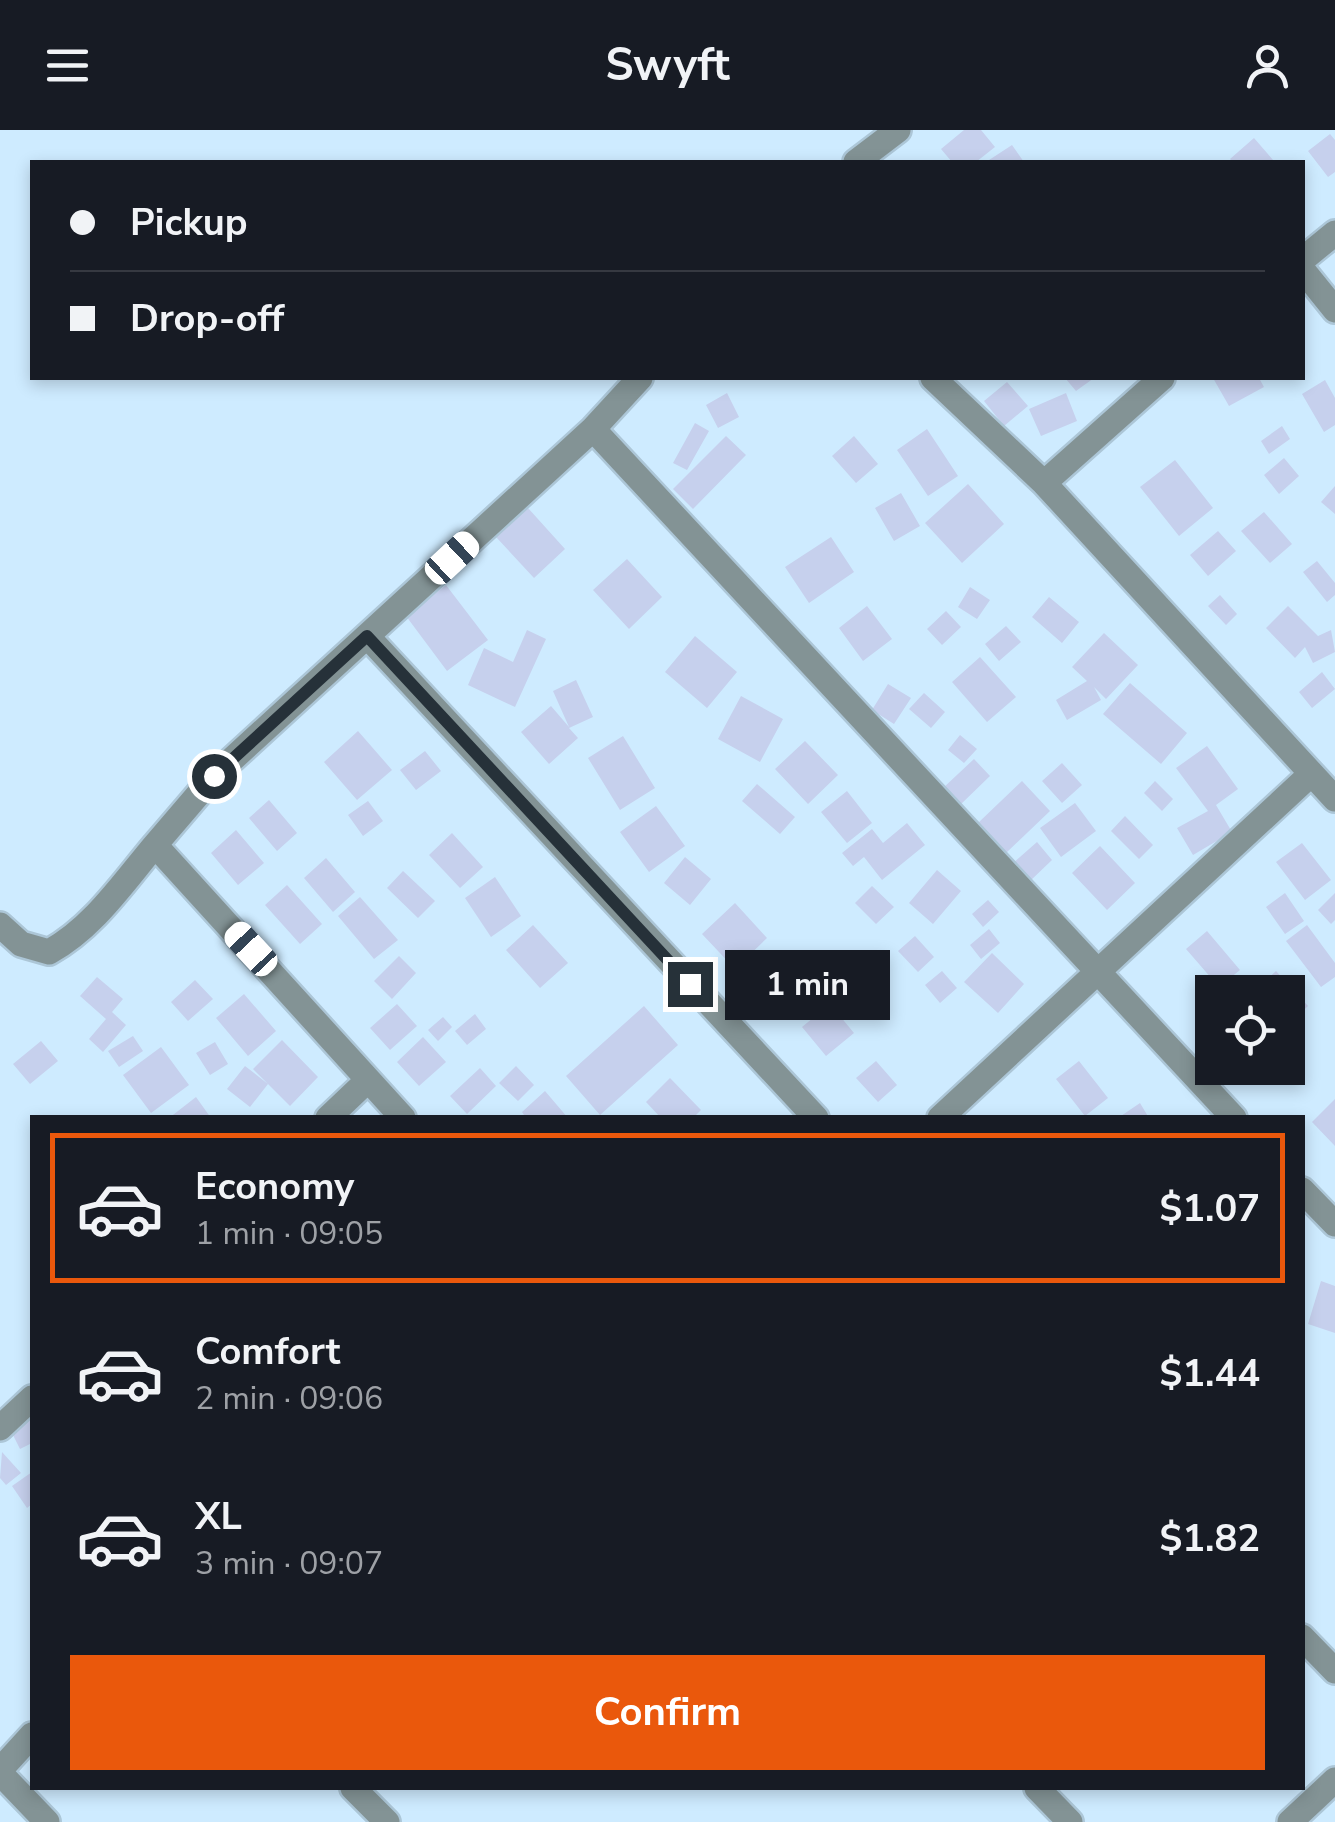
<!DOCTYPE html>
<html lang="en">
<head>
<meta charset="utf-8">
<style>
	body { margin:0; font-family:"Nunito Sans",sans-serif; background:#20242c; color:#f1f3f6; height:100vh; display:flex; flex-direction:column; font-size:38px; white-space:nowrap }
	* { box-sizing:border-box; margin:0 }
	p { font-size:32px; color:#9ea1a6 }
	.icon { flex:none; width:55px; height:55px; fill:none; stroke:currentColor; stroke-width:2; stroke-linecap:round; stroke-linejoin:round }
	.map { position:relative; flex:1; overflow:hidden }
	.panel { position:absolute; left:30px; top:985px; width:1275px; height:675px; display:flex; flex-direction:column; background:#171b24; border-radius:0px; box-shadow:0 5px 15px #0003 }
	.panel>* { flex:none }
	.hud { position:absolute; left:30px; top:30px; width:1275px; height:220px; border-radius:0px; box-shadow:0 5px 15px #0003; display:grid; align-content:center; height:220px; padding:0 40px; background:#171b24 }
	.tools { position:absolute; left:1195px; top:845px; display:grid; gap:20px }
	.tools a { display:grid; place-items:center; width:110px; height:110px; border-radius:0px; background:#171b24; box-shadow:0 5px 15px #0003; font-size:50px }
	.end { position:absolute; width:45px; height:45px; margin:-22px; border:12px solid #263139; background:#fff; box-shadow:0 0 0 5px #fff }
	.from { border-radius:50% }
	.bubble { position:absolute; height:70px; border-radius:0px; background:#171b24; box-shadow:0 5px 15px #0003; font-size:32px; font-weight:700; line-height:70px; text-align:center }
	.car { position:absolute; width:30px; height:60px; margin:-30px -15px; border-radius:12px; box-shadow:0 0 8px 2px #0007; background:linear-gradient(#fff 24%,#345 0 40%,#fff 0 76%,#345 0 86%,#fff 0) }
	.hud b { display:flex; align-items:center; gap:35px; height:95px; font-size:38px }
	.hud b+b { border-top:2px solid #363941 }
	.hud i { width:25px; height:25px; background:#f1f3f6 }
	ul { padding:18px 0 0; list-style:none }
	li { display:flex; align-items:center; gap:30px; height:150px; margin:0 20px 15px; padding:0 20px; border:5px solid transparent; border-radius:0px }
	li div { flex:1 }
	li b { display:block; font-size:38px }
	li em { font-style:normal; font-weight:700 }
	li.current { border-color:#ea580c }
	li>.icon { width:90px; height:90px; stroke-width:1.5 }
	.button { display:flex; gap:20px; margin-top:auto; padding:20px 40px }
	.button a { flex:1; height:115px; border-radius:0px; background:#ea580c; color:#fff; font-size:40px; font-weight:700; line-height:115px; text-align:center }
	header { display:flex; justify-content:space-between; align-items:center; height:130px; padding:0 40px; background:#171b24; font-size:45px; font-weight:700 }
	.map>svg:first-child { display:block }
	.building { fill:#c6d0ed }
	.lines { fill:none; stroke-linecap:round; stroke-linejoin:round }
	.minor-casing { stroke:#acc6d7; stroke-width:30 }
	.minor { stroke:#839395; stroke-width:25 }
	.route { stroke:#263139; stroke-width:12 }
</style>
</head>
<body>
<header><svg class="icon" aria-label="menu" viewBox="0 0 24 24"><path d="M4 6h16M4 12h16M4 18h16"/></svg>Swyft<svg class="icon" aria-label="person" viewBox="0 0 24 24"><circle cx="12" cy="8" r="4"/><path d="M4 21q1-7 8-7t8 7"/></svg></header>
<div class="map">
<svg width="1335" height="1692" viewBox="0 0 1335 1692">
	<rect width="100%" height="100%" fill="#ceebff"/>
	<!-- building -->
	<path class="building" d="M964,0H981L995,17L976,32H952L941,19Z
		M1330,4L1335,10V42L1328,47L1308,21Z
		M1254,8L1273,30L1233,32L1230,29Z
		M1012,15L1024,32H986Z
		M1065,248H1094L1076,261Z
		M1213,248H1259L1264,257L1229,276Z
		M1325,250L1335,268V295L1324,302L1302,264Z
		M1007,252L1028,276L1004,296L984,271Z
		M727,263L739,287L718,298L706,275Z
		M1066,263L1077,291L1041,306L1029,279Z
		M695,293L709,301L687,340L673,333Z
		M1282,296L1290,309L1269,324L1261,311Z
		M927,299L958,346L928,366L897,320Z
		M726,306L746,325L693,379L673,359Z
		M854,306L878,334L856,353L832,326Z
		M1284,328L1299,346L1279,364L1264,345Z
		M1175,330L1213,378L1179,406L1140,357Z
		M968,354L1004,394L962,433L925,393Z
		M1335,356V384L1321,372Z
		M901,363L920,396L894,411L875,378Z
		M528,378L565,419L534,448L496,407Z
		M1264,382L1292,414L1270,433L1241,401Z
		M1218,401L1236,421L1208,446L1190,425Z
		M831,407L854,442L809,473L785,437Z
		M627,429L662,467L629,499L593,460Z
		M1317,431L1335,453V465L1327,472L1303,442Z
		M446,455L488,510L447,541L406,486Z
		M970,457L990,470L977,489L958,477Z
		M1220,465L1237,484L1226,495L1208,476Z
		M1049,467L1079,492L1062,513L1032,487Z
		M867,476L892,509L863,531L839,498Z
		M1288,476L1318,506L1331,500L1335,522L1313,533L1305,517L1295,528L1266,498Z
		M946,481L961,497L942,515L927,499Z
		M1006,496L1021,512L999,531L985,514Z
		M527,500L546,509L515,577L468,555L484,518L513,532Z
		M1104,503L1138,535L1106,569L1094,557L1101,570L1067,590L1056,570L1087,551L1072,537Z
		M695,506L737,542L707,578L665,542Z
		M980,527L1016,567L987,592L952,552Z
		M1322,542L1335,559L1312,578L1299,562Z
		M576,550L593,587L569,598L578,608L549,634L521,602L551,576L569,597L553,561Z
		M1130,553L1187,603L1161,634L1103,584Z
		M888,554L911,568L894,594L872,580Z
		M924,563L945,582L931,598L909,579Z
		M741,566L783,589L760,632L718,609Z
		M358,601L392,640L357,670L324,632Z
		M960,605L977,619L964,633L948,620Z
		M623,606L655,658L620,680L588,628Z
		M805,611L838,645L808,674L775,639Z
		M1207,616L1238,659L1216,675L1232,702L1193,725L1177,698L1208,681L1176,638Z
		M425,621L441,641L416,660L400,640Z
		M974,629L990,646L959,676L942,659Z
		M1062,633L1082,655L1062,673L1042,651Z
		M1022,651L1050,681L1006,723L978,693Z
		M1155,651L1173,669L1162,681L1144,663Z
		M757,654L795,687L780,704L742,671Z
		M847,661L872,693L847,713L821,682Z
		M269,670L297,703L277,721L249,688Z
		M368,671L383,691L363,706L348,685Z
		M1075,673L1096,701L1061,727L1040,698Z
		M656,676L685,716L649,742L620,702Z
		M1125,686L1153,715L1139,729L1111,701Z
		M907,693L925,715L882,750L864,727L853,736L842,723L872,699L883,713Z
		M236,700L264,733L238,755L211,723Z
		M452,703L483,737L460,758L429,725Z
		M1037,712L1052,730L1029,752L1012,734Z
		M1302,713L1331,750L1305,770L1276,732Z
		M1100,716L1135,753L1107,780L1072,743Z
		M685,727L711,749L690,775L664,753Z
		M326,728L355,762L333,782L304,748Z
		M937,740L961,761L933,794L909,773Z
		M403,741L435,771L418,788L387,758Z
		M495,747L521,786L491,807L465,768Z
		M287,755L322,794L300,814L265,775Z
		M872,756L894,777L876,794L855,773Z
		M1285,763L1304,791L1285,804L1266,777Z
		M1335,763V790L1331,794L1318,780Z
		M360,767L398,810L374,829L338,786Z
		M988,770L999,782L983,797L972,784Z
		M735,773L767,808L735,839L702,804Z
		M533,795L568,833L540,858L506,820Z
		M1307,795L1335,833V847L1321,857L1286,811Z
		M989,799L1000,813L981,829L970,815Z
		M1207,801L1240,840L1219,857L1186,819Z
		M915,806L934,827L918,842L898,821Z
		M785,823L810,852L782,876L757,848Z
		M992,823L1024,854L998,883L964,852Z
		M399,826L416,843L392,869L374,851Z
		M942,841L957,858L940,873L925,855Z
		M1276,841L1308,876L1288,895V862H1253Z
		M97,847L123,869L112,882L126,895L103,922L89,909L106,889L80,866Z
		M195,850L213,869L188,891L171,872Z
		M244,864L276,901L248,926L216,888Z
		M397,874L417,896L390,920L370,898Z
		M830,874L854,903L826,926L802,897Z
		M644,876L678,915L600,985L566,946Z
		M475,884L486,899L467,915L455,901Z
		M443,887L452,897L438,911L428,900Z
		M133,906L143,921L119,937L108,921Z
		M423,907L446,932L419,956L397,932Z
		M282,910L318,947L290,976L268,954L250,977L227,959L245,936L268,954L253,939Z
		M41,911L58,931L30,954L13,934Z
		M215,912L228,934L210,945L196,923Z
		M161,917L189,955L151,983L123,945Z
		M876,931L897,955L878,972L856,948Z
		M1079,931L1108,968L1085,986L1056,949Z
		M516,936L534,955L518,971L499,953Z
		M480,938L496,956L467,984L450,966Z
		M670,948L701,980L693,988H661L646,972Z
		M545,961L568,988H526L522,982Z
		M196,967L211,988H169Z
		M1335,969V1016L1312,992Z
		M1140,973L1149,988H1118Z
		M1321,1151L1335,1156V1203L1308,1194Z
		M32,1287V1313L20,1319L10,1299Z
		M2,1322L21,1343L6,1355L0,1348Z
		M32,1342V1374L27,1378L12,1356Z"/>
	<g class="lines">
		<!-- minor casing -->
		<g class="minor-casing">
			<path id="minor" d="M856,32L898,0
				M1302,130L1335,103
				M1302,139L1335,180
				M933,248L1044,353L1335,669
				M593,299L1234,988
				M1044,353L1162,248
				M367,506L816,988
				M0,795L21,814L49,822C93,798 123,753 155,715
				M328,988L368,950
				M403,988L155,715L214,646L593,299L640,248
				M940,988L1310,645
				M1302,1060L1335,1094
				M0,1298L32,1268
				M1302,1507L1335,1541
				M0,1640L32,1605
				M0,1643L47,1692
				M353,1658L387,1692
				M1037,1658L1070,1692
				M1290,1692L1335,1650"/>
		</g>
		<!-- minor -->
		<use href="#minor" class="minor"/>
	</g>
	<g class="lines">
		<!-- route -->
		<path class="route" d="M214,646L367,506L690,854"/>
	</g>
</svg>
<div class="tools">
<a><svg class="icon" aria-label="locate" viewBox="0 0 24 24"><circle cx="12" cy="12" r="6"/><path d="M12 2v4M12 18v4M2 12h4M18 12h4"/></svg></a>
</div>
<i class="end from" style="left:214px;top:646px"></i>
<i class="end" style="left:690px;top:854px"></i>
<div class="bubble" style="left:725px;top:820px;width:165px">1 min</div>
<i class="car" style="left:452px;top:428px;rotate:47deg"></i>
<i class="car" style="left:251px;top:819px;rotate:317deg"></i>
<div class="hud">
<b><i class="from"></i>Pickup</b>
<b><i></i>Drop-off</b>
</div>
<section class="panel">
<ul>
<li class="current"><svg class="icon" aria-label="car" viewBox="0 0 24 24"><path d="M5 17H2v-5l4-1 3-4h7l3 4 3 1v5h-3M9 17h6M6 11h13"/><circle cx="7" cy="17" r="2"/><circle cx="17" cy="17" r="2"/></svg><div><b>Economy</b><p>1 min · 09:05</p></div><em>$1.07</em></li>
<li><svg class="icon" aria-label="car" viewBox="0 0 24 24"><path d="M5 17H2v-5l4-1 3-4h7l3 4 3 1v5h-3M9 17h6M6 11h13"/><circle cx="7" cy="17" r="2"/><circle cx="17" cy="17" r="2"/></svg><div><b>Comfort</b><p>2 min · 09:06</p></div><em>$1.44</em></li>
<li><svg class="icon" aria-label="car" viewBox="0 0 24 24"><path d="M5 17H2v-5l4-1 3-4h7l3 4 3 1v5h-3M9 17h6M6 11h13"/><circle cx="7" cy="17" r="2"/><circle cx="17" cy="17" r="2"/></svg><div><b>XL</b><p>3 min · 09:07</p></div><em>$1.82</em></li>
</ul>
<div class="button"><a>Confirm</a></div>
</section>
</div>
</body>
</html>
